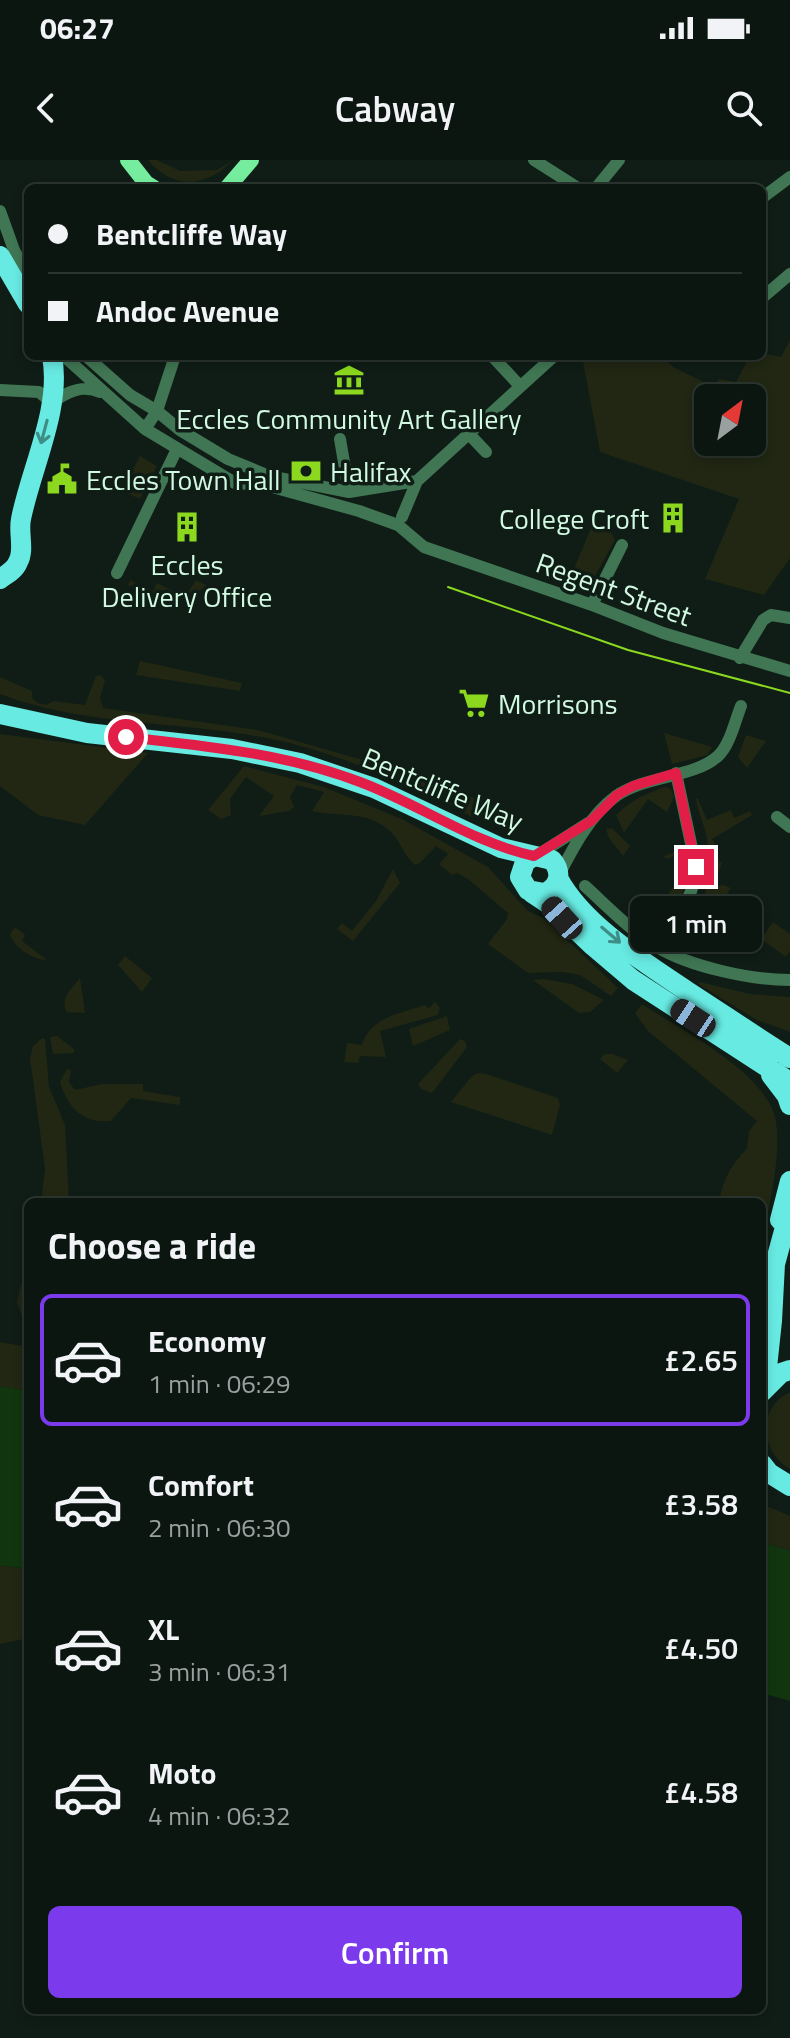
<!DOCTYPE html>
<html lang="en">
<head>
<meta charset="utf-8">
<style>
	body { margin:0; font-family:"Titillium Web",sans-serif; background:#19231e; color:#f1f3f6; height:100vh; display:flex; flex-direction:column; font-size:30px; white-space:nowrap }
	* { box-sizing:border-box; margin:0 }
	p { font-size:26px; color:#9a9f9f }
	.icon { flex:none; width:44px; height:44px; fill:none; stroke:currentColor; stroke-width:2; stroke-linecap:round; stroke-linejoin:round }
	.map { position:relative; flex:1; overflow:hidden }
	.drawer { position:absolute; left:24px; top:1038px; width:742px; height:816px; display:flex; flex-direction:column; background:#0b1610; border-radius:12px; box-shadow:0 4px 12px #0003,0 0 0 2px #2b3530 }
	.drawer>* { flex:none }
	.guide { position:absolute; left:24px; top:24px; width:742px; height:176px; border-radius:12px; box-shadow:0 4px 12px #0003,0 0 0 2px #2b3530; display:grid; align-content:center; height:176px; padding:0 24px; background:#0b1610 }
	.needle { width:52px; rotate:32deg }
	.controls { position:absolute; left:694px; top:224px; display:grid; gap:16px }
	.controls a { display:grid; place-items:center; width:72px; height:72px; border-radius:12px; background:#0b1610; box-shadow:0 4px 12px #0003,0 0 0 2px #2b3530; font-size:40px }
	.end { position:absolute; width:36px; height:36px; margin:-18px; border:10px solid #e11d48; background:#fff; box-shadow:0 0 0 4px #fff }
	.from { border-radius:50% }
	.bubble { position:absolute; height:56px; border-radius:12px; background:#0b1610; box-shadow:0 4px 12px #0003,0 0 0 2px #2b3530; font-size:26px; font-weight:600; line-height:56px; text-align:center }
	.car { position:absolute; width:24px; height:48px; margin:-24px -12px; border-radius:10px; box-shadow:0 0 6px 2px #0007; background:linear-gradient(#222 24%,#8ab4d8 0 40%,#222 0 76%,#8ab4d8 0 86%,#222 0) }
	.guide b { display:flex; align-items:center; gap:28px; height:76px; font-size:30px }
	.guide b+b { border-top:2px solid #2b3530 }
	.guide i { width:20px; height:20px; background:#f1f3f6 }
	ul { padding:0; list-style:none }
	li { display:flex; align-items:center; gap:24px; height:132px; margin:0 16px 12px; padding:0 8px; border:4px solid transparent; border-radius:12px }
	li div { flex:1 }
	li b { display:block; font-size:30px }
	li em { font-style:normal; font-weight:600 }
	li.selected { border-color:#7c3aed }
	li>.icon { width:72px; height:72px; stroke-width:1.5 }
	h2 { padding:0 24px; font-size:36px; line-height:96px }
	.cta { display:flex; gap:16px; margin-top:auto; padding:16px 24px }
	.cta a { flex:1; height:92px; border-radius:12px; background:#7c3aed; color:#fff; font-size:32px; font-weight:600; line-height:92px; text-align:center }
	.status { display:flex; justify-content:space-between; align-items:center; height:56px; padding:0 40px; background:#0b1610; direction:ltr }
	.status svg { height:22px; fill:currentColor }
	header { display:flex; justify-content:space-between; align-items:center; height:104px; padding:0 24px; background:#0b1610; font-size:36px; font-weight:600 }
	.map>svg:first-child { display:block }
	.green { fill:#212713; fill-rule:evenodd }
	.water { fill:#11360f }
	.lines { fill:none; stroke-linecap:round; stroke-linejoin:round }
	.street { stroke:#407653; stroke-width:12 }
	.secondary { stroke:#75ec9e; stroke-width:16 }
	.primary { stroke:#67eae2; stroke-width:20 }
	.tram { stroke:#8bd81e; stroke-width:2 }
	.oneway { stroke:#3f8e86 }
	.route { stroke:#e11d48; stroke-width:10 }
	.labels { text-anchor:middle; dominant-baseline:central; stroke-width:7; stroke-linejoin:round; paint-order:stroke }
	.poi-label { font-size:28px; fill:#d2f9e2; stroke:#0f1d16; text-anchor:start }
	.street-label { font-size:28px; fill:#d2f9e2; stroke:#0f1d16 }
</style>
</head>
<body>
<div class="status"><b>06:27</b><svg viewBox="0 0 49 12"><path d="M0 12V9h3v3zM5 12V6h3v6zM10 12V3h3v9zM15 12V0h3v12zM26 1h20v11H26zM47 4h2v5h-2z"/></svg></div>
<header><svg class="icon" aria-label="back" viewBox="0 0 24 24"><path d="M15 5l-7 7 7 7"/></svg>Cabway<svg class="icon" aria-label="search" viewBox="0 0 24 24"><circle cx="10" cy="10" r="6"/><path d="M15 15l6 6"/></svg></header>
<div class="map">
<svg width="790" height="1878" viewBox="0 0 790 1878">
	<rect width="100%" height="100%" fill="#0f1d16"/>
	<!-- green -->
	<path class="green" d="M148,0H157L180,11L217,10L233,0C206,28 173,30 148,0Z
		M790,180V398L764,435L705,419L739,339L600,292L582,196H662L673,207L714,227L719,219L736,222L750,196H762V193L781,197ZM708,238H752V282H708Z
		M140,296L157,306L140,339L122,331Z
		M594,361L610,370L615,380L589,427L584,428L568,423Z
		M130,420L153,431L157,423L185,437L196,420L206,425C181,452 157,434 128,425Z
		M140,501L242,523L240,531L136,515Z
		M100,515L105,521L100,538L103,548L258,570L366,601L365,605L380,614C340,597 298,583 256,576C171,561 81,565 0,534V517L32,531V538L38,543L46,545L54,541L85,545L96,516Z
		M664,573L712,587L708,595L672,604Z
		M0,574L148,593L85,665L38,655L0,626Z
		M746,575L766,581L747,608L738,597Z
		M372,605L477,639L472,657L441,640L384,615L386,612Z
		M244,606L324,627L404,660L468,696L488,707L528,751L544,758L618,828L611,836L580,815L563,812L528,813L488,784L507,759L508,753L468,719L457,713L452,715L439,704L448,694L436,686L420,703L415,705C405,697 401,683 392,673C368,649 341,658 312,651L324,632L297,625L290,637L294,647L289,651L259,656L274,636L246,617L230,639L231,655L221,659L208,650Z
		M665,627L671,629L674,637L667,652L648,639L624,673L616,655C631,640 645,634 665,627Z
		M696,639H698L707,660L731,650L734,658L750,651L752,655L712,679L715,683L709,692L722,703L716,720L710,719C709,706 709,691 707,679C705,666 698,653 696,639Z
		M612,668L630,686L623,696L609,678L606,669Z
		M687,688C693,713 686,728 675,749L664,740L688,706L675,696L666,699L664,696Z
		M393,709L400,723L353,781L337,769L342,763L352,771L376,741Z
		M723,725L731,728L710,758L700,751L706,729Z
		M773,762L790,774V791L786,797L761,779Z
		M15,767L25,775L22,781L47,800C33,800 13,787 10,774Z
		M125,796L152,818L142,832L118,805Z
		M80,818L85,853L67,852C59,839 72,828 80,818Z
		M544,819L572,824L604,840L590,852L579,853L533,820Z
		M700,822L750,834L790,837V872L757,860L698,824Z
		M435,842L440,848L438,855L380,871L386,897L360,896L358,903L344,902L347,883L362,885C370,857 400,854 424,845L429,848Z
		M642,844C680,869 764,912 775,957C783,993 768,1048 762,1085V1042H719C722,1022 732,1002 747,989L749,971L757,961L648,871L635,853Z
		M447,856L450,870L413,886L409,869Z
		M57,876L74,889V893L53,894L50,877Z
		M42,878L45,879L49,927L65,965L69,1042H41L45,1009L30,898L33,886Z
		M460,879L465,881L467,887L432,933L421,929L418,924Z
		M605,894H612L628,900L617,913L600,899Z
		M67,909L71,910L69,922L75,930L102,924H143V931L180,937V945L131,938L111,961C83,964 68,948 60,922Z
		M477,913L486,914L558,938L560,945L552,975L451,942L471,917Z
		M25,1110H28V1157L22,1156L17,1142Z
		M0,1182L28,1187V1231L0,1226Z
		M790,1232V1309C760,1292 756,1248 790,1232Z
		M762,1344L790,1356V1391L762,1382Z
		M0,1405L28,1409V1478L0,1484Z"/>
	<!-- water -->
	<path class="water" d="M0,1226L28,1231V1409L0,1405Z
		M762,1382L790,1391V1541L762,1533Z"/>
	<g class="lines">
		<!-- street -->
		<path class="street" d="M534,0L578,28
			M596,28L619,0
			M762,38L790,17
			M0,51L14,90L28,116
			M762,138L790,114
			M64,196L145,269L235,323L265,325L359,351L398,365L424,387L592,445L663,473L790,511
			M86,196L130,235L157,251L180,270L228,299L269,316L349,332L417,321
			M492,196L520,226
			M0,230L39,232L52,243C66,232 82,224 100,232
			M145,269L157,251L175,196
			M468,273L486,292
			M340,279L349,332
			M402,357L417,321L554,196
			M117,413L177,289
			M592,445L622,385
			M740,498L763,460L771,455L790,458
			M777,657L790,667
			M536,696L588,663
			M559,715C573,688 590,655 616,636C646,615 694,618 718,596C730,585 735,561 741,546
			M585,726C608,747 630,770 657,787C691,807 751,820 790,820
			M659,788C674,763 695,737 696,707L676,613"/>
		<!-- secondary -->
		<path class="secondary" d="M128,0L146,23L154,28
			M227,28L251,0"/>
		<!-- primary -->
		<path class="primary" d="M0,96L28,144
			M0,419C7,414 15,410 18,402C25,390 18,373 21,359C31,308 62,248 52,196
			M0,554L87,573L232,589L300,603L374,628L501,688L552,700C563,713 559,727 544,733L528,730L520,717L525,702L534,696
			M558,718C583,765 644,802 687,831C721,853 755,876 790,898
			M532,733L550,745L593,786L633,820L790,922
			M771,915L787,936L790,945
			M780,1060L790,1021
			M765,1226L772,1161L775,1104L790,1049
			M762,1232L781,1213L790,1210
			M762,1304L769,1313L790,1326"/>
		<!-- tram -->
		<path class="tram" d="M448,427L628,490L790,533"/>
	</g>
	<!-- one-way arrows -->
	<defs><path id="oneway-shaft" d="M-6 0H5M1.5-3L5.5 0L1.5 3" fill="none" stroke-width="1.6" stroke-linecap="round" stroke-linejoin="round" transform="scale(2)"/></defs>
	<g class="oneway">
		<use href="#oneway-shaft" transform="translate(44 272) rotate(105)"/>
		<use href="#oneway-shaft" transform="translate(611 775) rotate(40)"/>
	</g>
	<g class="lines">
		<!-- route -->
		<path class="route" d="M126,577C205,586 284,593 360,622C419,644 471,682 534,696L591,661L617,635L633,626L676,613L696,707"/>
	</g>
	<!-- icons -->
	<defs>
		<g id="museum-bare" transform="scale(2.4)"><path d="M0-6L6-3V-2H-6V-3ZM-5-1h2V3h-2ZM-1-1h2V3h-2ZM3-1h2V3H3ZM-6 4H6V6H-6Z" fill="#8bd81e" stroke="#0f1d16" stroke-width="2.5" paint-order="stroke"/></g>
		<g id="bank-bare" transform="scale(2.4)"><path d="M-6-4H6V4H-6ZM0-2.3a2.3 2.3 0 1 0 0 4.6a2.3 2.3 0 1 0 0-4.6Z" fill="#8bd81e" stroke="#0f1d16" stroke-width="2.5" paint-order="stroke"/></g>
		<g id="civic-bare" transform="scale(2.4)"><path d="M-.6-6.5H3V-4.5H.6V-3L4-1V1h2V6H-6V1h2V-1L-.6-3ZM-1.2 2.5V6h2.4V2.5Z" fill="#8bd81e" stroke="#0f1d16" stroke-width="2.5" paint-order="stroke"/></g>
		<g id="building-bare" transform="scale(2.4)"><path d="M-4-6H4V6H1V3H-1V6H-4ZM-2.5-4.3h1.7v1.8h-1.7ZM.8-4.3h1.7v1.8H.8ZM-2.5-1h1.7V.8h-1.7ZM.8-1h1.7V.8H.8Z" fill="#8bd81e" stroke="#0f1d16" stroke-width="2.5" paint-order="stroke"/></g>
		<g id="supermarket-bare" transform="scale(2.4)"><path d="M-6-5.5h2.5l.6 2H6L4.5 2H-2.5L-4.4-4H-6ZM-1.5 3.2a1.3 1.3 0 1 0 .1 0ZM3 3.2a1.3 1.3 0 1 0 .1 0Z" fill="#8bd81e" stroke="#0f1d16" stroke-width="2.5" paint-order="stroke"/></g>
	</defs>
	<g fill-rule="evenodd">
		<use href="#museum-bare" x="349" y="220"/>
		<use href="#bank-bare" x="306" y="311"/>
		<use href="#civic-bare" x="62" y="319"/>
		<use href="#building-bare" x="673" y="358"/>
		<use href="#building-bare" x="187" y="367"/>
		<use href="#supermarket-bare" x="474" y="543"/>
	</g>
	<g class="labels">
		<!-- poi labels -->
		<g class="poi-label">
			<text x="349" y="258" text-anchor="middle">Eccles Community Art Gallery</text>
			<text x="330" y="311">Halifax</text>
			<text x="86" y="319">Eccles Town Hall</text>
			<text x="649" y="358" text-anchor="end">College Croft</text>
			<text x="187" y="404" text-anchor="middle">Eccles<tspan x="187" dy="32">Delivery Office</tspan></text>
			<text x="498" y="543">Morrisons</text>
		</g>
		<!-- street labels -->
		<g class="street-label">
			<text transform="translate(614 429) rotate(20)">Regent Street</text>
			<text transform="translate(443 629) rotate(23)">Bentcliffe Way</text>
		</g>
	</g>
</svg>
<div class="controls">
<a><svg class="needle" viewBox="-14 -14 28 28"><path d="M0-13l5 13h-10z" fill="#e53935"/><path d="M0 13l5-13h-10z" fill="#9a9f9f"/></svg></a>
</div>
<i class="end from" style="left:126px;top:577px"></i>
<i class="end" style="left:696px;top:707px"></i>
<div class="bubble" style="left:630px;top:736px;width:132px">1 min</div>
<i class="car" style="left:562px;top:758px;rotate:318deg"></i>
<i class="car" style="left:693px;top:858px;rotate:303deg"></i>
<div class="guide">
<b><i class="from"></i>Bentcliffe Way</b>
<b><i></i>Andoc Avenue</b>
</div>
<section class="drawer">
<h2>Choose a ride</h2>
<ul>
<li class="selected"><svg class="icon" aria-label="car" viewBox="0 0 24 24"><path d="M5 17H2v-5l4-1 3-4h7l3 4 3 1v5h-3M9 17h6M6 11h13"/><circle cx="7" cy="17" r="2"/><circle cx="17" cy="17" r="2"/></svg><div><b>Economy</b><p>1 min · 06:29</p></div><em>£2.65</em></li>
<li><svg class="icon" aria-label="car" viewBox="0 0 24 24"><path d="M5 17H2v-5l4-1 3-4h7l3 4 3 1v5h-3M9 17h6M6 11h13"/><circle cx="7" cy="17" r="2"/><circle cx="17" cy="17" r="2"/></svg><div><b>Comfort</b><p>2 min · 06:30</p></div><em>£3.58</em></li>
<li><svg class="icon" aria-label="car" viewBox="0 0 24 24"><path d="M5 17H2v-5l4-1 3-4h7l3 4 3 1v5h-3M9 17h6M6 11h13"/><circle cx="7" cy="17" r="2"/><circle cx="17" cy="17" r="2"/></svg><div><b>XL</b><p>3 min · 06:31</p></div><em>£4.50</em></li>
<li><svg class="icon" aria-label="car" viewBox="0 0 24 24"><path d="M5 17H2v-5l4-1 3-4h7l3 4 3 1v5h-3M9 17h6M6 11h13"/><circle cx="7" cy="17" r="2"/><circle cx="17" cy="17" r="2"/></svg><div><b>Moto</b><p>4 min · 06:32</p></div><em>£4.58</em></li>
</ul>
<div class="cta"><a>Confirm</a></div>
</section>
</div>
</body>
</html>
